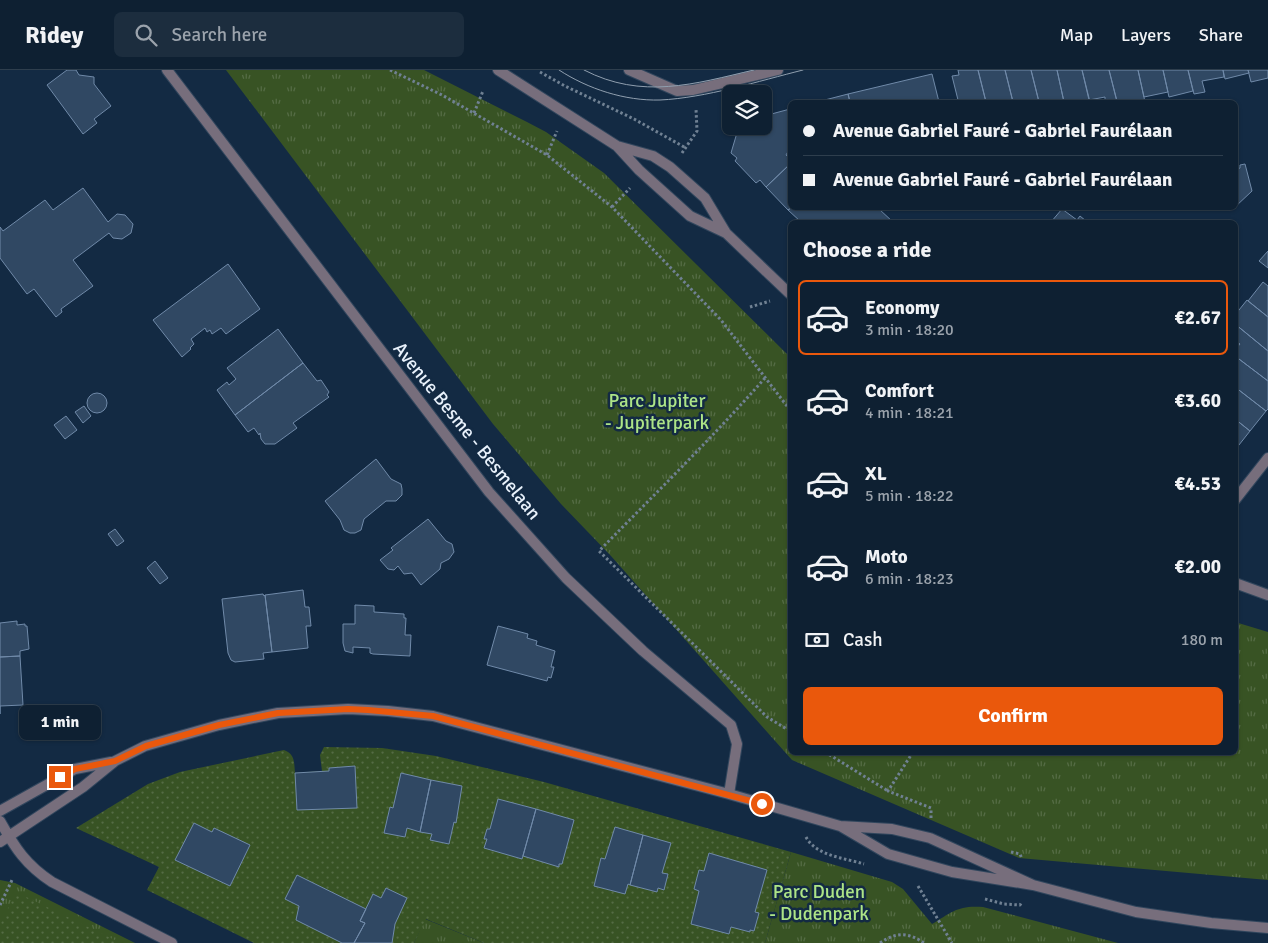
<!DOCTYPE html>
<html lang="en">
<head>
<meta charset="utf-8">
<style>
	body { margin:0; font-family:Signika,sans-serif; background:#1c2d3e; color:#f1f3f6; height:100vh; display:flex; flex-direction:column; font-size:19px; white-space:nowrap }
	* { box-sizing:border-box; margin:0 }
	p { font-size:16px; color:#9ba3ac }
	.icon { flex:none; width:28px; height:28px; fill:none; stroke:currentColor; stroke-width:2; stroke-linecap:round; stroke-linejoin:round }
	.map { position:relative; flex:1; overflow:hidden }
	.drawer { position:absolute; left:788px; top:150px; width:450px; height:535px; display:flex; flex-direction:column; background:#0e2032; border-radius:8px; box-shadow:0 1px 4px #0004,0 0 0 1px #2e3e4d }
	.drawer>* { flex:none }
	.top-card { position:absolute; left:788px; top:30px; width:450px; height:110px; border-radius:8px; box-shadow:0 1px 4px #0004,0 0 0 1px #2e3e4d; display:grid; align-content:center; height:110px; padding:0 15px; background:#0e2032 }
	.buttons { position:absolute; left:722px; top:15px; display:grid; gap:10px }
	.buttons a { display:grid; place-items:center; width:50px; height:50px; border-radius:8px; background:#0e2032; box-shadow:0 1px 4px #0004,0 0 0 1px #2e3e4d; font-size:25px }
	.end { position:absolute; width:22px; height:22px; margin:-11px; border:6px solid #ea580c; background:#fff; box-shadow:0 0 0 2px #fff }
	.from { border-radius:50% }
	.bubble { position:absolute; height:35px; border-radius:8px; background:#0e2032; box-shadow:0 1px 4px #0004,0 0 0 1px #2e3e4d; font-size:16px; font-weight:800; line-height:35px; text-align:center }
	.top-card b { display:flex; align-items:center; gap:18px; height:48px; font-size:19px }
	.top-card b+b { border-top:1px solid #2e3e4d }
	.top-card i { width:12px; height:12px; background:#f1f3f6 }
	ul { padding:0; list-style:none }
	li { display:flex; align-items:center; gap:15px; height:75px; margin:0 10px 8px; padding:0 5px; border:2px solid transparent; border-radius:8px }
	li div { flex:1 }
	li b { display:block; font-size:19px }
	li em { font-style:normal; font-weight:800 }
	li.active { border-color:#ea580c }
	li>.icon { width:45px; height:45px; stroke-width:1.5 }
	h2 { padding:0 15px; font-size:22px; line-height:60px }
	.pay { display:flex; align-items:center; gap:12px; height:55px; padding:0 15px; font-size:19px }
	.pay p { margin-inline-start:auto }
	.button { display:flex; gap:10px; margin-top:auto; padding:10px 15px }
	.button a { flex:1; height:58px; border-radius:8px; background:#ea580c; color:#fff; font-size:20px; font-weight:800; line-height:58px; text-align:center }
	header { display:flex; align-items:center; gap:30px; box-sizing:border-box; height:70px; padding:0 25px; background:#0e2032; border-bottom:1px solid #2e3e4d }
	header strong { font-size:24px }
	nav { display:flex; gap:28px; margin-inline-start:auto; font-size:18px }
	.search { width:350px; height:45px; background:#1c2d3e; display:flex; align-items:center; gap:12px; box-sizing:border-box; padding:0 18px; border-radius:8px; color:#9ba3ac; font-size:19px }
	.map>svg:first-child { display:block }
	.park { fill:url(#park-tufts) }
	.garden { fill:url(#garden-dots) }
	.building { fill:#304863; stroke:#708aa9 }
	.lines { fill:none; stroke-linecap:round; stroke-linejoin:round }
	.minor-casing { stroke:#31465d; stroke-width:12 }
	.path { stroke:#708193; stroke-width:3; stroke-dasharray:2.5 2.5; stroke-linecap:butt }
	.minor { stroke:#776e7c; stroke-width:10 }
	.tram { stroke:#909faf; stroke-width:1 }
	.route { stroke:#ea580c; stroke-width:6 }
	.labels { text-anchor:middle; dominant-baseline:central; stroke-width:5; stroke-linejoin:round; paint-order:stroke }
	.park-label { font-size:19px; fill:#ade487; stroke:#132a43 }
	.street-label { font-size:19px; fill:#e9f2fc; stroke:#132a43 }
</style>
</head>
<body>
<header>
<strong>Ridey</strong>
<div class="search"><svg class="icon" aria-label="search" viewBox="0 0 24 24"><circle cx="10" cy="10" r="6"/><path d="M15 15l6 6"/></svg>Search here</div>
<nav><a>Map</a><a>Layers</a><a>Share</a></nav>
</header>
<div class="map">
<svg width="1268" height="873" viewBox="0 0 1268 873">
	<defs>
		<pattern id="park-tufts" width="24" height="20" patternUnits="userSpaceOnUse" patternTransform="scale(1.25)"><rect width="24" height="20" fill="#385324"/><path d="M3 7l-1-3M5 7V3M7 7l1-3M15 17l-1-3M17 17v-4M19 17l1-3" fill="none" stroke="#556c45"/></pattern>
		<pattern id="garden-dots" width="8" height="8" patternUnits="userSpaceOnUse" patternTransform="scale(1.25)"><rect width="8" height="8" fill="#385324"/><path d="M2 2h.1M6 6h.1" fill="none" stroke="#556c45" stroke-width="1.8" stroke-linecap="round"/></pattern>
	</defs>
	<rect width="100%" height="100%" fill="#132a43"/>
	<!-- park -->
	<path class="park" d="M226,0H424L527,52L546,62L604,103L790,287V682H1235V552L1268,562V810L1019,788L792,690L611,486L561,434L493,354Z
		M791,782L892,812L903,819L932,854C952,842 958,835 983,837L1118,873H765Z
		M0,810L15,813L135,873H0Z
		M425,849L484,873H414Z"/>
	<!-- garden -->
	<path class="garden" d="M324,677L382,678L436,686L486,698L544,712L791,782L765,873H484L426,849L414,873H254L147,820L159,797L76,758L148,714L180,702L284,680C295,684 294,692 295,703L322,701L320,685Z
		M16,822L121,873H0V855Z"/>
	<!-- building -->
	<path class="building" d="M67,0H76L79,5L94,7V14L111,36L94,49L97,53L83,64L47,15Z
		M958,0H978L986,32H955L954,31L958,30L952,6L959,5Z
		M978,0H1005L1013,32H986Z
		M1005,0H1031L1039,32H1013Z
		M1031,0H1057L1064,32H1039Z
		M1057,0H1082L1090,32H1064Z
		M1082,0H1109L1117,31L1105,32V27L1089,30Z
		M1109,0H1138L1145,32H1117Z
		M1138,0H1163L1168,22L1144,27Z
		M1163,0H1188L1193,21L1169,27Z
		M1188,0H1223L1224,7L1202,11L1205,22L1194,24Z
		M1223,0H1248L1249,3L1225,9Z
		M1248,0H1268V8L1251,12Z
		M932,4L939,32H850L848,24Z
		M848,24L850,32H817Z
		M790,39V71L788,77L790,78L786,85L790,89V94L766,117L760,110L756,113L735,91L737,88L731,83L739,56H764V46Z
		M790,94L791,138L788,140L766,117Z
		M1245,94L1252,121L1235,137V100L1240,98V95Z
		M83,118L108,152L117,144L125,145L133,154L131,163L122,169L113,168L109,163L73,190L93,216L61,239L62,242L56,247L34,219L27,224L0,188V157L3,161L45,130L53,140Z
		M791,138H880L879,139L893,152H801L788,140Z
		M1062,139L1077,150L1080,146L1086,151L1084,152H1051Z
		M1268,181V198L1259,191Z
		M228,194L260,239L226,264L221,258L212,264L210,260L207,262L205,258L191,269L194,274L190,278L191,279L182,287L153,250Z
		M1263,212L1268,216V247L1248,231Z
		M1247,230L1268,247V281L1235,254V245Z
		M1235,254L1268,281V311L1235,286V280L1240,274L1235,270Z
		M278,259L303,293L235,345L217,320L227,312L229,315L236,309L227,298Z
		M1235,286L1268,311V339L1266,341L1235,317Z
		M303,293L317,311L321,310L329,322L327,325L329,327L293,353L297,358L275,374H265L261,369L260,363L259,365L254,358L248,362L235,345Z
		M1235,317L1266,341L1250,361L1235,349Z
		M87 333a10 10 0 1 1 20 0a10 10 0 1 1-20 0Z
		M84,336L91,346L83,353L75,342Z
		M66,346L77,360L65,369L54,355Z
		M1235,349L1250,361L1235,380Z
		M376,389L391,409L401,414L402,419V425L396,431H386L364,449L361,460L355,463H350L344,460L340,450L325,431Z
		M428,449L446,471L452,474L454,482L449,489L441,493L440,499L421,515L412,503L404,504L398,496L394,500L388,499L380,490L393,480L391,478Z
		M115,459L124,471L117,476L108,464Z
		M155,491L168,508L160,514L147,498Z
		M303,520L305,537H309L311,556H306L308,578L272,582L265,525Z
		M263,524L264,526L265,525L272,582L263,583L264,589L235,592L231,590L228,583L222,529Z
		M355,535L374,536V542L404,544V548H406L405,565H411L410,586L373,584L370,583V578L353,577V583L345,581L343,573V554H355Z
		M17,551V555L25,554V556H27L29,579L20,581V586L0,587V553Z
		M498,556L528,564L527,568L537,571L536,575L555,581L551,597H554L551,608L548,607L547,611L487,595Z
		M20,586L23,635L0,636V644V587Z
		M355,696L357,738L297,740L295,703L329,701V698Z
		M401,703L431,710L420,762L407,758L405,767L384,763L390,737L393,738Z
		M431,710L462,716L456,753L454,752L449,774L430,770L432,764L420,762Z
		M498,729L536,739L522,789L484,778L487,769H484L487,759H490Z
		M536,739L574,750L562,794H559V797L523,786Z
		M194,753L212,762L214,758L250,775L230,816L175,790Z
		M615,757L643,765L630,815L628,814L625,824L594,816L601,788L605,789Z
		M643,765L671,773L662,803L668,804L664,820L658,818L657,822L630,815Z
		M709,783L767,800L755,842L759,843L754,861L750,860V862L731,857L729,864L691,854L699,821L694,819L699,800L704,801Z
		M297,805L366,839L360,851L365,853L354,873H342L296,850L299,836L285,829Z
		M386,818L407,828L395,854L392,873H354L365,853L360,851L373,824L381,828Z"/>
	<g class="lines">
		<!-- minor casing -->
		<g class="minor-casing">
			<path id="minor" d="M167,0L489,422L566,508L643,581L731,655L737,674L729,724
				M498,0L617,76L639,100L690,146L726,163
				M629,0L677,21L693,20L778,0
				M617,76L653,86L670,97L705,128L726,163L790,224
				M1235,430L1268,388
				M1235,513L1268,525
				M0,741L75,699L111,692
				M0,751C15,778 26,795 52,812L172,873
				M842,757L888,784L952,802L1033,815L1136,842L1211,853L1268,858
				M0,772L83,717L115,691L145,676L219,655L278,643L348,639L388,641L433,646L729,724L840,756L892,759L930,768L1033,815"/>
		</g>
		<!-- path -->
		<path class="path" d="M390,0L442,25L547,85L612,137L721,250L790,340
			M540,2L565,16L634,49L686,78
			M474,43L483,21
			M682,83L697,61L696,39
			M547,85L557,61
			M612,137L630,118
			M750,237L770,231
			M765,308C712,368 655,424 599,481L767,647L790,661
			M825,682L888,721
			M913,682L888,721L931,738V748
			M806,767C816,786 845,788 864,794
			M1011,782L1020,784L1022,789
			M918,816L952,873
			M985,829L1004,834L1020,835L1022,832
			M0,835L13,808
			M880,873C896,862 908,862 924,873"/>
		<!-- minor -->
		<use href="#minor" class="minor"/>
		<!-- tram -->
		<path class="tram" d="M559,0C588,19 625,31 660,30C705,28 759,11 803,0
			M584,0C642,30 694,14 754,0"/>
	</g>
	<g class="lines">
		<!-- route -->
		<path class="route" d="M60,707L75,699L115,691L146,676L219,655L278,643L348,639L368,640L433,646L762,734"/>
	</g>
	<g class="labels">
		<!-- park labels -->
		<g class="park-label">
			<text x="657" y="331">Parc Jupiter<tspan x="657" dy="22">- Jupiterpark</tspan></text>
			<text x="819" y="822">Parc Duden<tspan x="819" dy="22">- Dudenpark</tspan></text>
		</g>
		<!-- street labels -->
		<g class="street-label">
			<text transform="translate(467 361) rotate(51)">Avenue Besme - Besmelaan</text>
		</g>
	</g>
</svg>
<div class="buttons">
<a><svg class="icon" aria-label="layers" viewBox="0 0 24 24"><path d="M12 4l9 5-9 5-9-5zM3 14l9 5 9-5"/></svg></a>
</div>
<i class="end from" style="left:762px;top:734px"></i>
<i class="end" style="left:60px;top:707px"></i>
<div class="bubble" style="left:19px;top:635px;width:82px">1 min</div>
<div class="top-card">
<b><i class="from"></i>Avenue Gabriel Fauré - Gabriel Faurélaan</b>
<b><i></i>Avenue Gabriel Fauré - Gabriel Faurélaan</b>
</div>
<section class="drawer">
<h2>Choose a ride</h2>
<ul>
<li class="active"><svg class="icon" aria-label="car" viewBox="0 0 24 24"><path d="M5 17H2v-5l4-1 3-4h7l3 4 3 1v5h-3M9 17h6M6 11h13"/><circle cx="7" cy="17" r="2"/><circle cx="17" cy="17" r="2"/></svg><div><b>Economy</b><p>3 min · 18:20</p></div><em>€2.67</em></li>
<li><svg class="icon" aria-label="car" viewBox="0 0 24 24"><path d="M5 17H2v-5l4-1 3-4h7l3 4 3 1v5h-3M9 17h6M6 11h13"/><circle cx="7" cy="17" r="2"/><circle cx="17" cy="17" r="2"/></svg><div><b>Comfort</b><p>4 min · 18:21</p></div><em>€3.60</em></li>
<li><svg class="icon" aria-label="car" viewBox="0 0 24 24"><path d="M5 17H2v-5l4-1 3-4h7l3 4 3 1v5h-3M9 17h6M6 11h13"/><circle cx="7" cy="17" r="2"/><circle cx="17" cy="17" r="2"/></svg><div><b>XL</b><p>5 min · 18:22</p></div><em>€4.53</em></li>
<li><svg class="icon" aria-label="car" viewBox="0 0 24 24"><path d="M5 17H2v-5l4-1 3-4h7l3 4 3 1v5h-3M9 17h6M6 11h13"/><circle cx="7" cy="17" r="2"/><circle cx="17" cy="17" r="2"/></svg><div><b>Moto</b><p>6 min · 18:23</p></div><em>€2.00</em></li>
</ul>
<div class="pay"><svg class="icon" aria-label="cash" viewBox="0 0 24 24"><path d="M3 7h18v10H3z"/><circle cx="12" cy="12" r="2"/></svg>Cash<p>180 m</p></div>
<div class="button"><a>Confirm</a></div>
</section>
</div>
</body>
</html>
